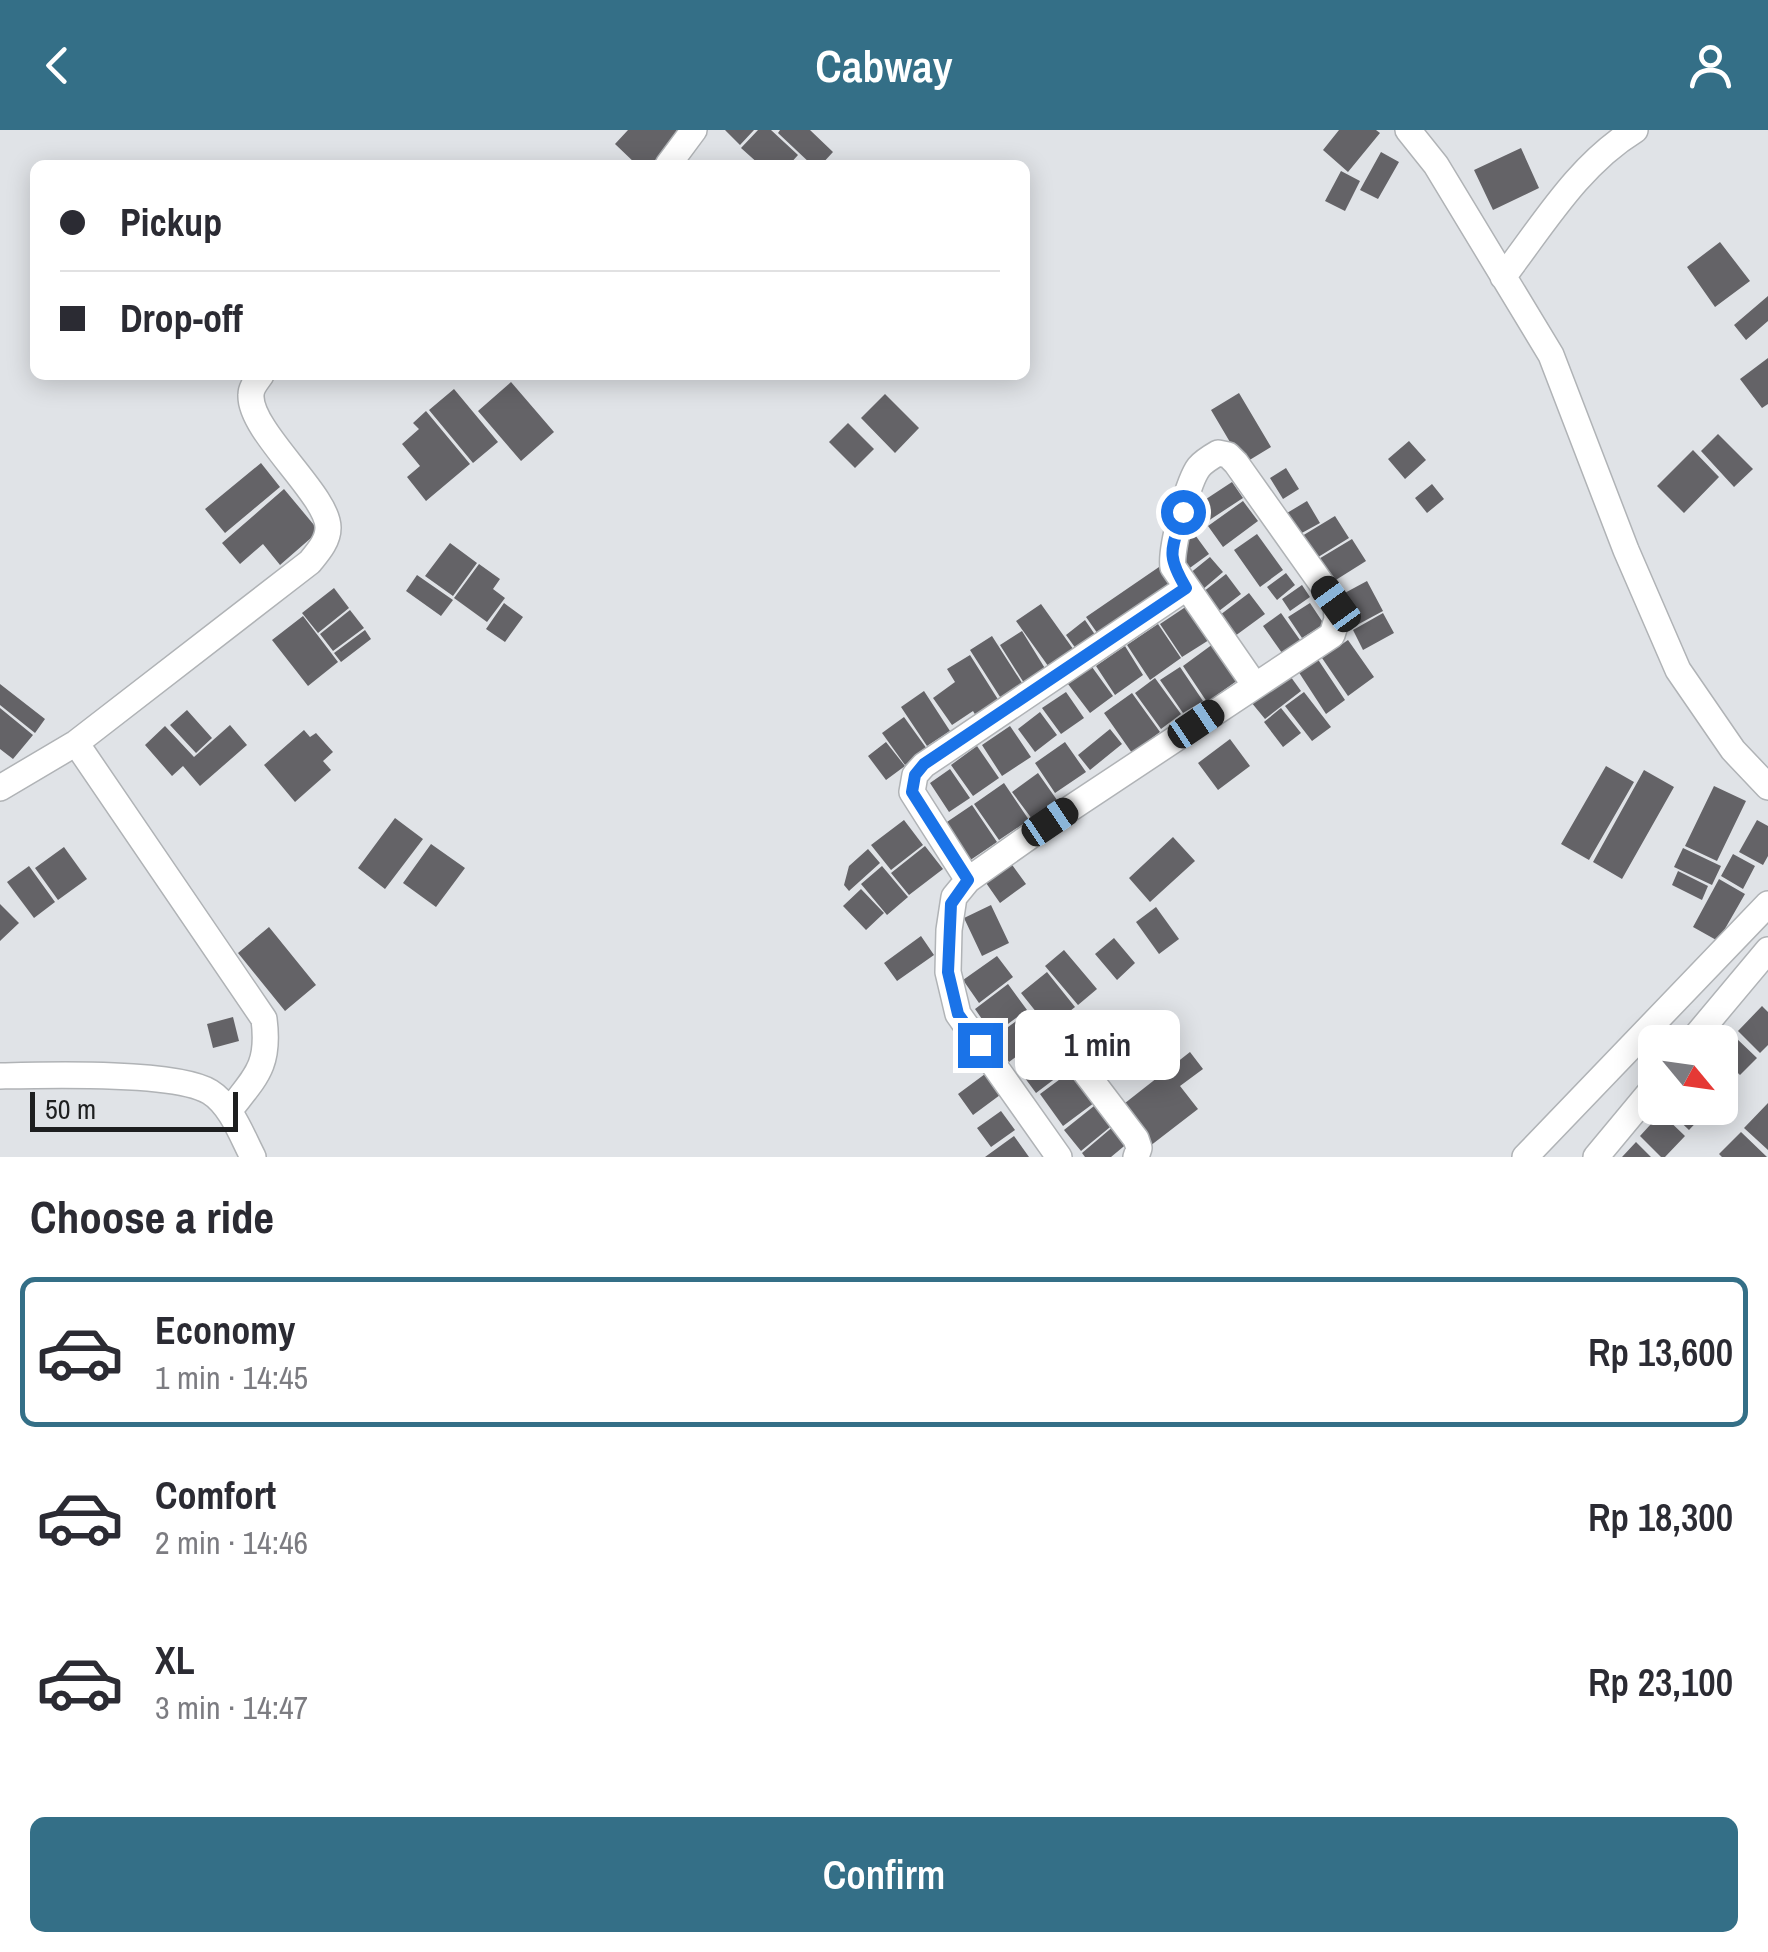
<!DOCTYPE html>
<html lang="en">
<head>
<meta charset="utf-8">
<style>
	body { margin:0; font-family:"Archivo Narrow",sans-serif; background:#f7f7f7; color:#2b2b33; height:100vh; display:flex; flex-direction:column; font-size:38px; white-space:nowrap }
	* { box-sizing:border-box; margin:0 }
	p { font-size:32px; color:#7c7c81 }
	.icon { flex:none; width:55px; height:55px; fill:none; stroke:currentColor; stroke-width:2; stroke-linecap:round; stroke-linejoin:round }
	.map { position:relative; height:1027px; overflow:hidden }
	.panel { display:flex; flex-direction:column; background:#fff; flex:1 }
	.panel>* { flex:none }
	.guide { position:absolute; left:30px; top:30px; width:1000px; height:220px; border-radius:15px; box-shadow:0 5px 25px #0003; display:grid; align-content:center; height:220px; padding:0 30px; background:#fff }
	.needle { width:65px; rotate:119deg }
	.controls { position:absolute; left:1638px; top:895px; display:grid; gap:20px }
	.controls a { display:grid; place-items:center; width:100px; height:100px; border-radius:15px; background:#fff; box-shadow:0 5px 25px #0003; font-size:50px }
	.scale { position:absolute; left:30px; bottom:25px; width:208px; box-sizing:border-box; padding-left:10px; border:5px solid #1e1f20; border-top:0; font-size:28px; line-height:35px; white-space:nowrap; color:#1e1f20; -webkit-text-stroke:8px #e0e3e7; paint-order:stroke }
	.end { position:absolute; width:45px; height:45px; margin:-22px; border:12px solid #1a73e8; background:#fff; box-shadow:0 0 0 5px #fff }
	.from { border-radius:50% }
	.bubble { position:absolute; height:70px; border-radius:15px; background:#fff; box-shadow:0 5px 25px #0003; font-size:32px; font-weight:600; line-height:70px; text-align:center }
	.car { position:absolute; width:30px; height:60px; margin:-30px -15px; border-radius:12px; box-shadow:0 0 8px 2px #0007; background:linear-gradient(#222 24%,#8ab4d8 0 40%,#222 0 76%,#8ab4d8 0 86%,#222 0) }
	.guide b { display:flex; align-items:center; gap:35px; height:95px; font-size:38px }
	.guide b+b { border-top:2px solid #e1e1e2 }
	.guide i { width:25px; height:25px; background:#2b2b33 }
	ul { padding:0; list-style:none }
	li { display:flex; align-items:center; gap:30px; height:150px; margin:0 20px 15px; padding:0 10px; border:5px solid transparent; border-radius:15px }
	li div { flex:1 }
	li b { display:block; font-size:38px }
	li em { font-style:normal; font-weight:600 }
	li.active { border-color:#346f87 }
	li>.icon { width:90px; height:90px; stroke-width:1.5 }
	h2 { padding:0 30px; font-size:45px; line-height:120px }
	.button { display:flex; gap:20px; margin-top:auto; padding:20px 30px }
	.button a { flex:1; height:115px; border-radius:15px; background:#346f87; color:#fff; font-size:40px; font-weight:600; line-height:115px; text-align:center }
	header { display:flex; justify-content:space-between; align-items:center; height:130px; padding:0 30px; background:#346f87; color:#fff; font-size:45px; font-weight:600 }
	.map>svg:first-child { display:block }
	.building { fill:#646367 }
	.lines { fill:none; stroke-linecap:round; stroke-linejoin:round }
	.street-casing { stroke:#b0b3b6; stroke-width:28 }
	.street { stroke:#fff; stroke-width:25 }
	.route { stroke:#1a73e8; stroke-width:12 }
</style>
</head>
<body>
<header><svg class="icon" aria-label="back" viewBox="0 0 24 24"><path d="M15 5l-7 7 7 7"/></svg>Cabway<svg class="icon" aria-label="person" viewBox="0 0 24 24"><circle cx="12" cy="8" r="4"/><path d="M4 21q1-7 8-7t8 7"/></svg></header>
<div class="map">
<svg width="1768" height="1027" viewBox="0 0 1768 1027">
	<rect width="100%" height="100%" fill="#e0e3e7"/>
	<!-- building -->
	<path class="building" d="M628,0H685L651,35H637L615,14Z
		M725,0H754L740,15Z
		M758,0H771L798,25L789,35H760L741,18Z
		M780,0H810L833,22L821,35H812L778,3Z
		M1339,0H1376L1380,3L1348,42L1323,20Z
		M1521,18L1539,58L1493,80L1474,40Z
		M1381,22L1399,32L1378,69L1360,60Z
		M1341,41L1360,51L1345,81L1325,71Z
		M1720,112L1750,151L1715,177L1687,137Z
		M1768,166V191L1746,210L1734,195Z
		M1768,228V274L1762,278L1740,249Z
		M511,252L554,302L521,331L478,281Z
		M454,259L498,312L473,333L429,280Z
		M1239,263L1271,317L1243,334L1211,280Z
		M885,264L919,298L895,323L861,288Z
		M426,281L470,334L426,371L407,347L420,336L402,314L419,299L413,293Z
		M848,293L874,319L855,338L829,312Z
		M1718,304L1753,339L1734,357L1701,321Z
		M1409,311L1426,330L1405,349L1388,329Z
		M1693,320L1719,347L1684,383L1657,356Z
		M261,333L280,357L225,403L205,379Z
		M1286,338L1299,359L1283,369L1270,348Z
		M1232,352L1243,368L1208,391L1197,375Z
		M1432,354L1444,369L1427,383L1415,368Z
		M284,359L319,401L280,435L263,414L240,434L222,413Z
		M1243,371L1258,391L1223,417L1208,396Z
		M1307,371L1320,393L1300,404L1287,383Z
		M1335,386L1349,408L1315,429L1302,406Z
		M1190,398L1209,424L1187,440L1177,427Z
		M1257,404L1283,440L1260,457L1234,420Z
		M1352,409L1366,431L1331,453L1317,430Z
		M450,413L477,433L453,466L425,446Z
		M1210,427L1223,442L1202,460L1189,444Z
		M479,434L500,449L493,459L505,468L487,492L454,468Z
		M1159,437L1173,456L1100,507L1086,487Z
		M1286,443L1295,455L1277,470L1267,457Z
		M1226,444L1241,464L1219,481L1203,462Z
		M417,445L453,470L441,486L406,461Z
		M1367,451L1383,481L1357,495L1341,465Z
		M1302,455L1310,467L1290,481L1282,469Z
		M334,458L349,478L318,503L302,483Z
		M1249,463L1265,484L1235,506L1220,485Z
		M504,473L523,487L505,512L486,499Z
		M1310,473L1324,494L1302,508L1288,487Z
		M1041,474L1076,523L1051,540L1016,491Z
		M1187,476L1209,510L1182,527L1160,494Z
		M350,480L364,498L333,521L320,504Z
		M1281,483L1300,510L1282,523L1263,496Z
		M1383,483L1394,503L1363,520L1353,500Z
		M303,486L338,532L308,556L272,510Z
		M1085,490L1098,509L1079,523L1066,505Z
		M1158,494L1181,528L1150,550L1127,515Z
		M365,500L371,509L341,532L334,523Z
		M1022,501L1046,540L1024,553L1000,515Z
		M992,506L1024,556L1002,570L970,520Z
		M1348,510L1374,547L1348,566L1322,528Z
		M1213,514L1238,550L1207,572L1183,536Z
		M1125,516L1143,545L1115,565L1096,536Z
		M970,525L999,571L976,586L973,581L952,595L933,568L955,552L947,539Z
		M1317,528L1345,570L1326,584L1298,541Z
		M1092,537L1113,566L1090,583L1068,554Z
		M1180,537L1203,571L1183,583L1160,550Z
		M1288,543L1301,561L1265,589L1251,572Z
		M1155,548L1181,584L1161,599L1135,563Z
		M0,554L45,589L35,603L0,575Z
		M924,561L950,601L927,616L901,577Z
		M1066,562L1084,588L1061,604L1042,578Z
		M1304,562L1331,597L1312,611L1285,576Z
		M1132,563L1160,602L1132,623L1104,583Z
		M0,578L33,605L13,629L0,619Z
		M1281,578L1301,603L1283,617L1264,592Z
		M187,580L212,608L196,623L170,595Z
		M1040,582L1057,605L1035,622L1018,599Z
		M904,587L927,619L905,635L882,603Z
		M230,595L247,615L200,656L183,636L172,646L145,615L165,596L194,627Z
		M1010,596L1031,627L1002,646L982,615Z
		M1110,599L1122,614L1090,640L1078,625Z
		M304,600L310,607L316,603L333,622L323,631L331,640L295,672L264,635Z
		M1230,609L1250,636L1218,660L1198,633Z
		M886,612L905,636L886,650L868,626Z
		M1065,612L1086,642L1055,663L1035,633Z
		M977,616L999,648L973,666L951,635Z
		M1606,636L1634,652L1589,730L1561,714Z
		M950,639L970,668L949,682L930,653Z
		M1644,640L1674,657L1622,749L1593,732Z
		M1038,643L1057,670L1032,689L1012,662Z
		M1004,653L1029,690L999,710L974,674Z
		M1714,656L1746,671L1717,731L1685,716Z
		M972,675L997,712L966,733L941,696Z
		M395,688L423,709L385,759L358,738Z
		M904,690L923,715L891,740L871,715Z
		M1757,690L1768,696V726L1763,735L1739,722Z
		M1173,707L1195,731L1150,772L1129,748Z
		M431,714L465,738L436,777L403,753Z
		M925,716L943,739L909,765L891,743Z
		M64,717L87,749L58,770L35,738Z
		M1683,718L1721,736L1712,755L1674,737Z
		M868,719L880,733L849,761L844,755L849,736Z
		M1733,724L1755,736L1743,759L1721,746Z
		M1010,732L1026,754L1000,773L984,750Z
		M29,736L55,772L34,788L7,752Z
		M882,736L908,767L887,785L861,754Z
		M1678,741L1708,756L1702,770L1672,755Z
		M1719,749L1745,764L1718,811L1693,797Z
		M861,759L884,783L866,800L843,776Z
		M0,774L19,793L0,811Z
		M991,775L1009,813L982,826L964,788Z
		M1156,777L1179,809L1159,824L1136,792Z
		M269,797L316,855L285,881L238,823Z
		M921,806L934,825L897,851L884,833Z
		M1114,808L1135,833L1117,850L1095,824Z
		M1064,820L1097,859L1078,875L1045,836Z
		M997,826L1013,847L979,873L963,850Z
		M1047,842L1075,877L1049,898L1021,863Z
		M1008,854L1027,880L993,905L975,879Z
		M1762,876L1768,882V915L1760,923L1738,901Z
		M1026,884L1042,907L1009,932L993,908Z
		M233,887L239,911L213,918L207,894Z
		M1735,907L1757,928L1740,945L1720,926V922Z
		M1056,913L1073,935L1036,963L1019,940Z
		M1190,922L1203,939L1180,956L1198,979L1150,1016L1120,977Z
		M1075,938L1098,970L1063,996L1040,964Z
		M985,944L1000,965L973,985L958,964Z
		M1099,972L1115,993L1081,1021L1064,1000Z
		M1768,973V1020L1744,998Z
		M1666,978H1703L1707,981L1689,1000Z
		M1001,981L1015,1000L991,1017L977,998Z
		M1661,983L1685,1006L1665,1027H1661L1640,1006Z
		M1115,995L1129,1012L1111,1027H1085L1082,1023Z
		M1741,1002L1767,1027H1722L1719,1024Z
		M1014,1006L1029,1027H985Z
		M1636,1012L1651,1027H1622Z"/>
	<g class="lines">
		<!-- street casing -->
		<g class="street-casing">
			<path id="street" d="M1408,0L1436,35L1551,225L1626,420L1678,540L1733,620L1768,657
				M668,35L694,0
				M1503,147C1543,95 1578,35 1635,0
				M76,613L264,889C270,936 256,946 229,981
				M0,658L76,613L310,432C318,422 328,411 328,398C329,366 249,301 251,265C251,257 257,251 261,245
				M968,750L912,662L915,645L924,635L1186,458
				M1691,912L1768,820
				M1079,934L1136,1009L1139,1018L1136,1027
				M0,946C44,945 177,941 210,962C231,975 242,1006 253,1027
				M1059,1027L958,884L948,842L949,800L954,767L968,750L1050,692L1332,505L1337,489L1336,474L1236,333L1228,325L1218,323C1211,327 1204,331 1199,337C1188,351 1170,420 1173,437L1254,554
				M1525,1027L1768,774
				M1596,1027L1655,956"/>
		</g>
		<!-- street -->
		<use href="#street" class="street"/>
	</g>
	<g class="lines">
		<!-- route -->
		<path class="route" d="M980,915L958,884L948,842L951,774L968,750L912,662L915,645L924,634L1186,458C1165,423 1172,420 1183,382"/>
	</g>
</svg>
<div class="controls">
<a><svg class="needle" viewBox="-14 -14 28 28"><path d="M0-13l5 13h-10z" fill="#e53935"/><path d="M0 13l5-13h-10z" fill="#7c7c81"/></svg></a>
</div>
<div class="scale">50 m</div>
<i class="end from" style="left:1183px;top:382px"></i>
<i class="end" style="left:980px;top:915px"></i>
<div class="bubble" style="left:1015px;top:880px;width:165px">1 min</div>
<i class="car" style="left:1336px;top:474px;rotate:324deg"></i>
<i class="car" style="left:1196px;top:594px;rotate:56deg"></i>
<i class="car" style="left:1050px;top:692px;rotate:56deg"></i>
<div class="guide">
<b><i class="from"></i>Pickup</b>
<b><i></i>Drop-off</b>
</div>
</div>
<section class="panel">
<h2>Choose a ride</h2>
<ul>
<li class="active"><svg class="icon" aria-label="car" viewBox="0 0 24 24"><path d="M5 17H2v-5l4-1 3-4h7l3 4 3 1v5h-3M9 17h6M6 11h13"/><circle cx="7" cy="17" r="2"/><circle cx="17" cy="17" r="2"/></svg><div><b>Economy</b><p>1 min · 14:45</p></div><em>Rp 13,600</em></li>
<li><svg class="icon" aria-label="car" viewBox="0 0 24 24"><path d="M5 17H2v-5l4-1 3-4h7l3 4 3 1v5h-3M9 17h6M6 11h13"/><circle cx="7" cy="17" r="2"/><circle cx="17" cy="17" r="2"/></svg><div><b>Comfort</b><p>2 min · 14:46</p></div><em>Rp 18,300</em></li>
<li><svg class="icon" aria-label="car" viewBox="0 0 24 24"><path d="M5 17H2v-5l4-1 3-4h7l3 4 3 1v5h-3M9 17h6M6 11h13"/><circle cx="7" cy="17" r="2"/><circle cx="17" cy="17" r="2"/></svg><div><b>XL</b><p>3 min · 14:47</p></div><em>Rp 23,100</em></li>
</ul>
<div class="button"><a>Confirm</a></div>
</section>
</body>
</html>
